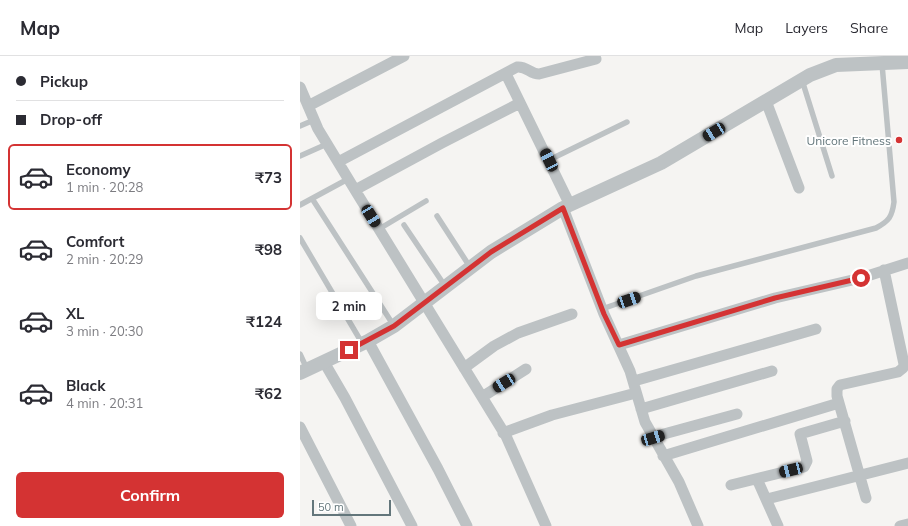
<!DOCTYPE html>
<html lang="en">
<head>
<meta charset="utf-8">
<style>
	body { margin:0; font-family:Mulish,sans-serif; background:#f7f7f7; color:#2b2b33; height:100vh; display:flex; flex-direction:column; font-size:15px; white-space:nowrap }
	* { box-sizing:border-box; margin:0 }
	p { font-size:13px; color:#7c7c81 }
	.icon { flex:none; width:22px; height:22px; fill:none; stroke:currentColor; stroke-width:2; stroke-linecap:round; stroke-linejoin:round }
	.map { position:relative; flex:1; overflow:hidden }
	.panel { display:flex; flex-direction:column; background:#fff; width:300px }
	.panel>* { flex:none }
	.hud { display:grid; align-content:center; height:88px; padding:0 16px; background:#fff }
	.scale { position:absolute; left:12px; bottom:10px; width:79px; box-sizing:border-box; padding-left:4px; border:2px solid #63767b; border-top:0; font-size:11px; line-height:14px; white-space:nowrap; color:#63767b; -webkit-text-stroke:3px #fff; paint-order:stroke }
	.end { position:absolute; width:18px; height:18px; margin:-9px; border:5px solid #d43333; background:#fff; box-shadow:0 0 0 2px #fff }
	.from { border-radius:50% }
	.bubble { position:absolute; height:28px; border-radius:6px; background:#fff; box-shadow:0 4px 16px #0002; font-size:13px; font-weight:700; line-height:28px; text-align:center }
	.car { position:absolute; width:12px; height:24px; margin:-12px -6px; border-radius:5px; box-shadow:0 0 3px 1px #0007; background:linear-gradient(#222 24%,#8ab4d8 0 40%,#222 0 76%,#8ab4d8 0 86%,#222 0) }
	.hud b { display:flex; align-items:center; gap:14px; height:38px; font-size:15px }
	.hud b+b { border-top:1px solid #e1e1e2 }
	.hud i { width:10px; height:10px; background:#2b2b33 }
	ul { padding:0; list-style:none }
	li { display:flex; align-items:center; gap:12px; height:66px; margin:0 8px 6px; padding:0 8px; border:2px solid transparent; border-radius:6px }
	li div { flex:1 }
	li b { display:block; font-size:15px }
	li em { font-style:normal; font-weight:700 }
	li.active { border-color:#d43333 }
	li>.icon { width:36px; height:36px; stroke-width:1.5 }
	.primary-button { display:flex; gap:8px; margin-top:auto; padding:8px 16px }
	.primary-button a { flex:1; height:46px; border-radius:6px; background:#d43333; color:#fff; font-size:16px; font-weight:700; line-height:46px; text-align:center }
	header { display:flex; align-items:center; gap:24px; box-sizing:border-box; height:56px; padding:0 20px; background:#fff; border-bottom:1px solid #e1e1e2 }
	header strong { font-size:19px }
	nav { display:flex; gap:22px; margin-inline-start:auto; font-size:14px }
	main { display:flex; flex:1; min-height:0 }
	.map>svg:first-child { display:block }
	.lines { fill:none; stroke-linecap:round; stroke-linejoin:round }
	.service { stroke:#bdc2c4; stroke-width:5.5 }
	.minor { stroke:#bdc2c4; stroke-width:11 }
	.tertiary { stroke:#bdc2c4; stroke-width:14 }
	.route { stroke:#d43333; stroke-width:5 }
	.poi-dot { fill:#d43333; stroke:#fff; stroke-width:1.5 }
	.labels { text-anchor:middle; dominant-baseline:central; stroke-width:4; stroke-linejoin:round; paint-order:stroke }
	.poi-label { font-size:12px; fill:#63767b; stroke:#fff; text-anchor:end }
</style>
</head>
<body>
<header>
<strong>Map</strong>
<nav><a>Map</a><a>Layers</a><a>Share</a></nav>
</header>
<main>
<section class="panel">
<div class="hud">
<b><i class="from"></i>Pickup</b>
<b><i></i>Drop-off</b>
</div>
<ul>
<li class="active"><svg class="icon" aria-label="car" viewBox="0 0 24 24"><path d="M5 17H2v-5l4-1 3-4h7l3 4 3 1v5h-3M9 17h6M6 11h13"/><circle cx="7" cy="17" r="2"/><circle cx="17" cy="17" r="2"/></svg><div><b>Economy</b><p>1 min · 20:28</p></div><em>₹73</em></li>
<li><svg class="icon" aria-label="car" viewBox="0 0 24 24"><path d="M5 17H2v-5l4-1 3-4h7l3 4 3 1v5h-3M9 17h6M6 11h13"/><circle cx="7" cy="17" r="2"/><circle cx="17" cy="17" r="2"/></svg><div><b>Comfort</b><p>2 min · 20:29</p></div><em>₹98</em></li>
<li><svg class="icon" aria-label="car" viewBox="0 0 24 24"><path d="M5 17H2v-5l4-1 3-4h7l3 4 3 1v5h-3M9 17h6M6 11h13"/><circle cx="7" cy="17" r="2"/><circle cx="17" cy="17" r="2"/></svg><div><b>XL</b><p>3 min · 20:30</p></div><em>₹124</em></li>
<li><svg class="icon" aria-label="car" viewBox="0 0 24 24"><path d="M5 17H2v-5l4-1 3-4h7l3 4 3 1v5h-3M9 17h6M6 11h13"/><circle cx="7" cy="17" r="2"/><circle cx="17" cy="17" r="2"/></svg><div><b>Black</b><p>4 min · 20:31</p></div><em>₹62</em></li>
</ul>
<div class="primary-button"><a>Confirm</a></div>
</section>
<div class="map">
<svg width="608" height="470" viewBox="0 0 608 470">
	<rect width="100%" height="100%" fill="#f5f4f2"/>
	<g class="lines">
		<!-- service -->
		<path class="service" d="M502,24L532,120
			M0,70L14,64
			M0,100L27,88
			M249,104L327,66
			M13,144L94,270
			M0,149L48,123
			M137,160L170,211
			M104,169L145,230
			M79,173L126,145
			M0,182L62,287
			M302,253L396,220L576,172C589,165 592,161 594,146L582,8
			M0,298L7,313"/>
		<!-- minor -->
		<path class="minor" d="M206,18L270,149
			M0,31L18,73L55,134L206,380L246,470
			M466,45L499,132
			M8,50L104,0
			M38,106L217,11C227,10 230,18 239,18L296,3
			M55,134L142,87L220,47
			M263,152L304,258L330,315L345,366L379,426L398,470
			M68,285L138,413L167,470
			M319,289L475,242L561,222L608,207
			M24,306L45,342L112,470
			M164,312L194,290L218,277L272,258
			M334,325L516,273
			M182,341L226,313
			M341,353L472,315
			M0,371L51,470
			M203,377L252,359L336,337
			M353,381L437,358
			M363,400L539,347
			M457,423L478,470
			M431,429L504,411L507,405L500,378L545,365
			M566,442L537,340V333L540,329L598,316L603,312L604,308L584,214
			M467,443L608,407
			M600,470L608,468"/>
		<!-- tertiary -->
		<path class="tertiary" d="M0,317L68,285L94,270L191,196L263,152L361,107L510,19L536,9L608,6"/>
	</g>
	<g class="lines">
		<!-- route -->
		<path class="route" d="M49,294L94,270L191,196L263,152L304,258L319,289L475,242L561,222"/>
	</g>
	<!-- markers -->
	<circle class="poi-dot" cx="599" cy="84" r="4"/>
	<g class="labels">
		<!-- poi labels -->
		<g class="poi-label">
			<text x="591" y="84">Unicore Fitness</text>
		</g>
	</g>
</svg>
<div class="scale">50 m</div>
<i class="end from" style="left:561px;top:222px"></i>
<i class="end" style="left:49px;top:294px"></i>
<div class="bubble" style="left:16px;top:236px;width:66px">2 min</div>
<i class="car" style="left:414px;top:76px;rotate:239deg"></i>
<i class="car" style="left:249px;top:104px;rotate:334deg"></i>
<i class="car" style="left:71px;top:160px;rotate:148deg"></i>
<i class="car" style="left:329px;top:244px;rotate:71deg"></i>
<i class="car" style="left:204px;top:327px;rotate:238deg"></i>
<i class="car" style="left:353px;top:382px;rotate:74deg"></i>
<i class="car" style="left:491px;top:414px;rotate:256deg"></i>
</div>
</main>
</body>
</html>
